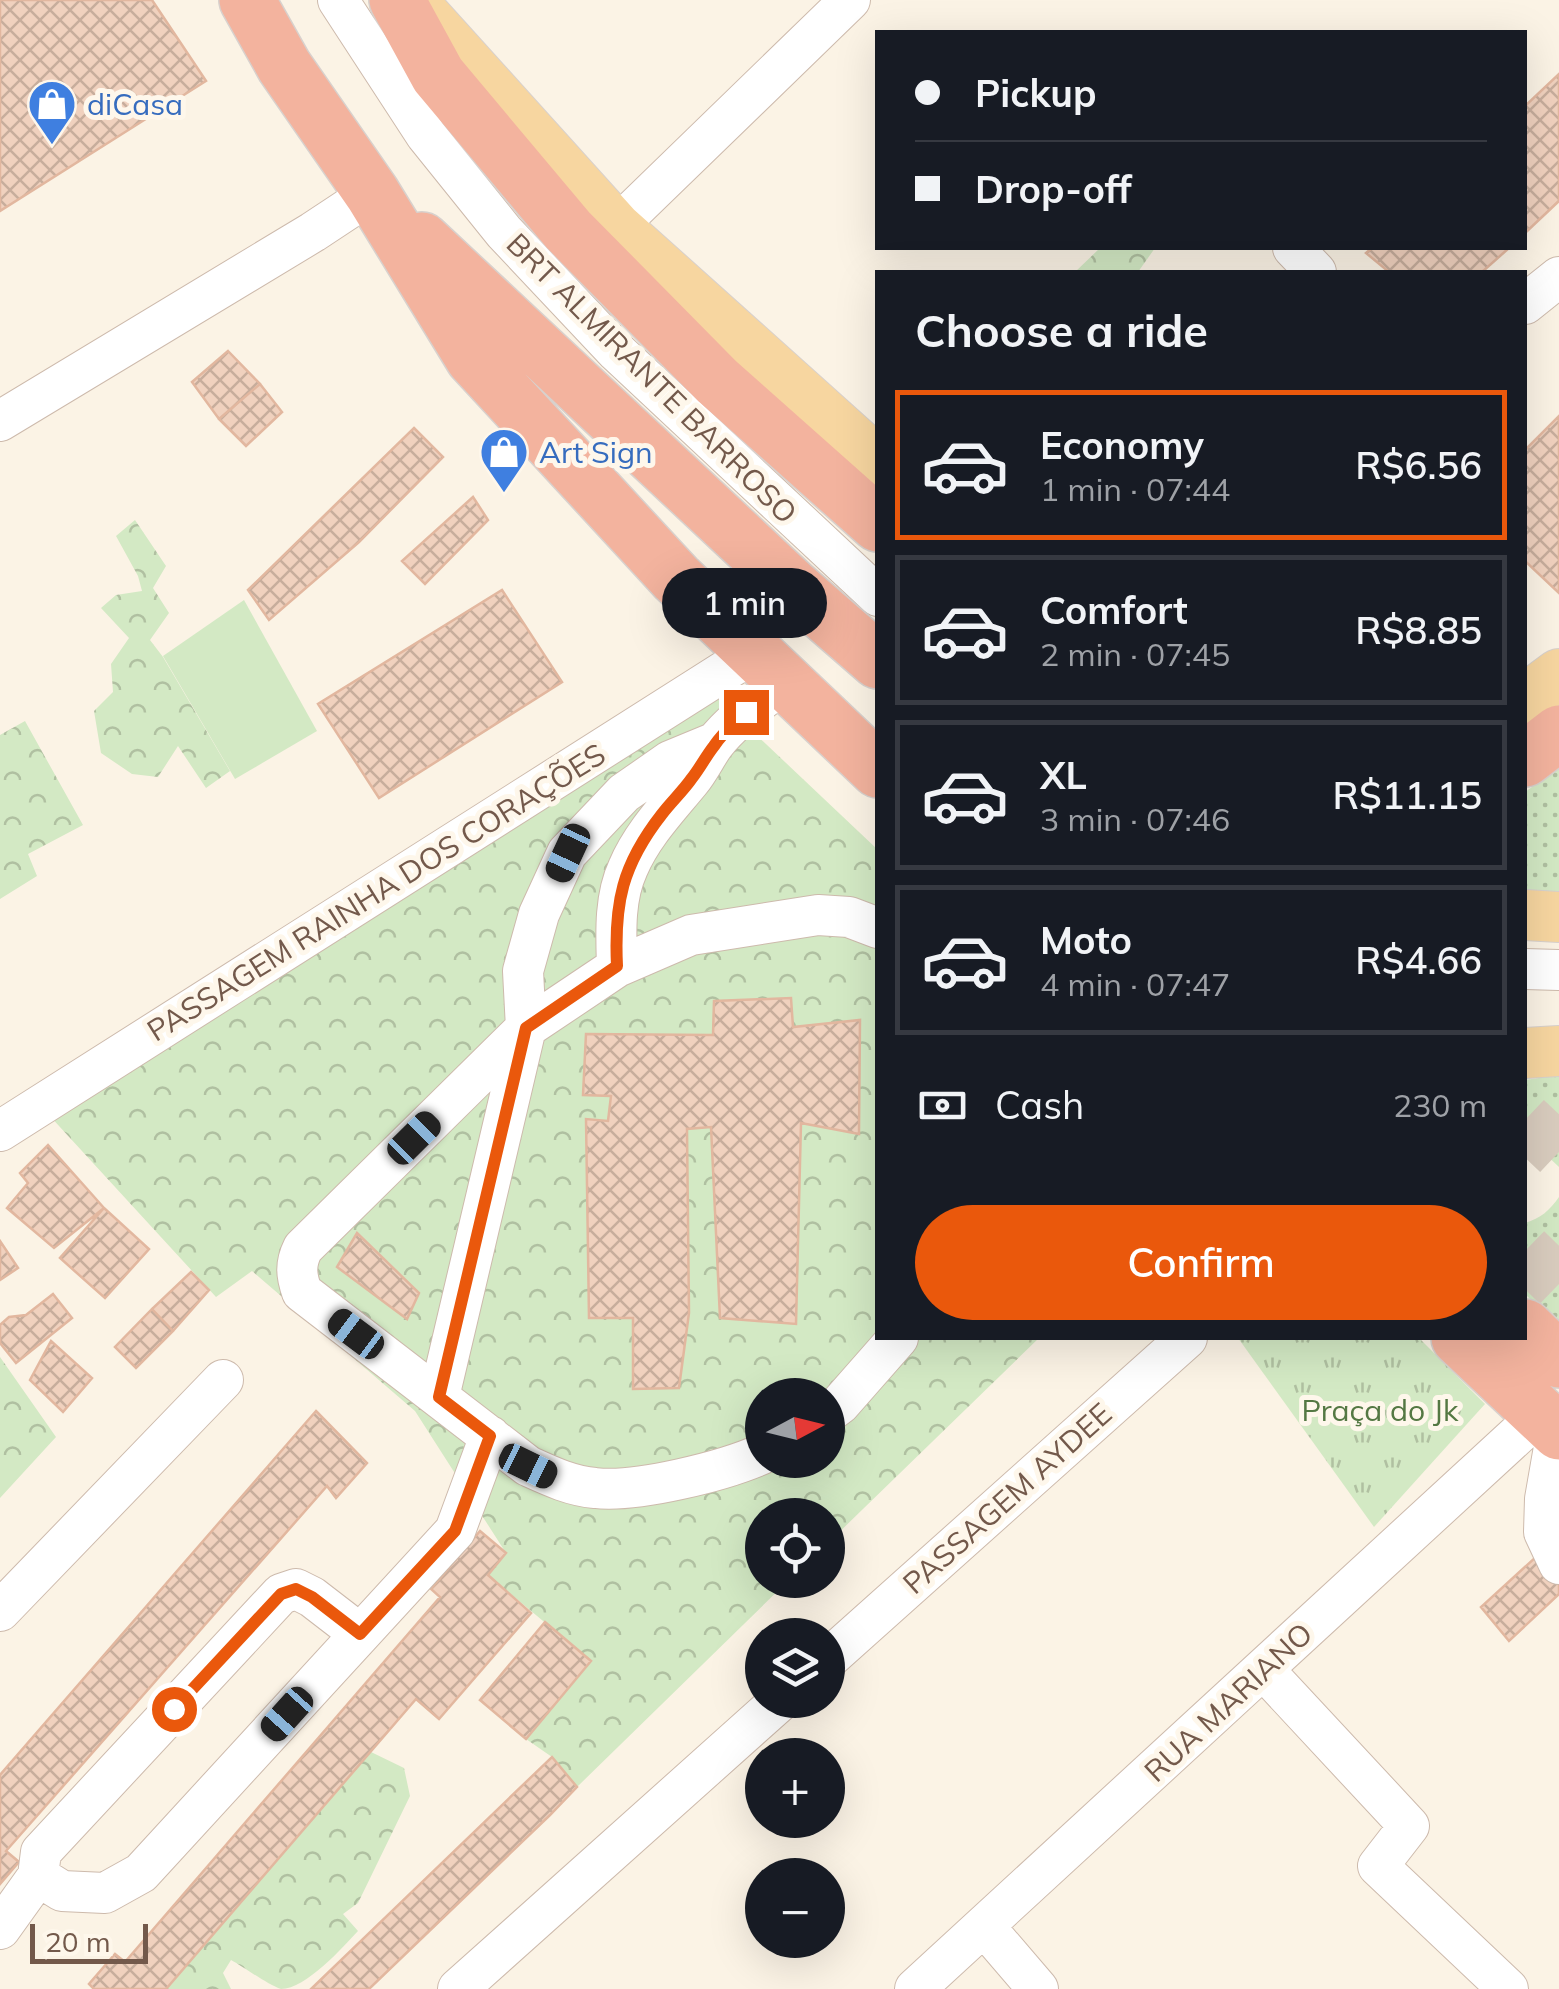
<!DOCTYPE html>
<html lang="en">
<head>
<meta charset="utf-8">
<style>
	body { margin:0; font-family:Mulish,sans-serif; background:#20242c; color:#f1f3f6; height:100vh; display:flex; flex-direction:column; font-size:38px; white-space:nowrap }
	* { box-sizing:border-box; margin:0 }
	p { font-size:32px; color:#9ea1a6 }
	.icon { flex:none; width:55px; height:55px; fill:none; stroke:currentColor; stroke-width:2; stroke-linecap:round; stroke-linejoin:round }
	.map { position:relative; flex:1; overflow:hidden }
	.sheet { position:absolute; left:875px; top:270px; width:652px; height:1070px; display:flex; flex-direction:column; background:#171b24; border-radius:0px; box-shadow:0 10px 40px #0002 }
	.sheet>* { flex:none }
	.guide { position:absolute; left:875px; top:30px; width:652px; height:220px; border-radius:0px; box-shadow:0 10px 40px #0002; display:grid; align-content:center; height:220px; padding:0 40px; background:#171b24 }
	.needle { width:65px; rotate:83deg }
	.buttons { position:absolute; left:745px; top:1378px; display:grid; gap:20px }
	.buttons a { display:grid; place-items:center; width:100px; height:100px; border-radius:50%; background:#171b24; box-shadow:0 10px 40px #0002; font-size:50px }
	.scale { position:absolute; left:30px; bottom:25px; width:118px; box-sizing:border-box; padding-left:10px; border:5px solid #73594b; border-top:0; font-size:28px; line-height:35px; white-space:nowrap; color:#73594b; -webkit-text-stroke:8px #fef7eb; paint-order:stroke }
	.end { position:absolute; width:45px; height:45px; margin:-22px; border:12px solid #ea580c; background:#fff; box-shadow:0 0 0 5px #fff }
	.from { border-radius:50% }
	.bubble { position:absolute; height:70px; border-radius:35px; background:#171b24; box-shadow:0 10px 40px #0002; font-size:32px; font-weight:600; line-height:70px; text-align:center }
	.car { position:absolute; width:30px; height:60px; margin:-30px -15px; border-radius:12px; box-shadow:0 0 8px 2px #0007; background:linear-gradient(#222 24%,#8ab4d8 0 40%,#222 0 76%,#8ab4d8 0 86%,#222 0) }
	.guide b { display:flex; align-items:center; gap:35px; height:95px; font-size:38px }
	.guide b+b { border-top:2px solid #363941 }
	.guide i { width:25px; height:25px; background:#f1f3f6 }
	ul { padding:0; list-style:none }
	li { display:flex; align-items:center; gap:30px; height:150px; margin:0 20px 15px; padding:0 20px; border:5px solid #363941; border-radius:0px }
	li div { flex:1 }
	li b { display:block; font-size:38px }
	li em { font-style:normal; font-weight:600 }
	li.on { border-color:#ea580c }
	li>.icon { width:90px; height:90px; stroke-width:1.5 }
	h2 { padding:0 40px; font-size:45px; line-height:120px }
	.pay { display:flex; align-items:center; gap:25px; height:110px; padding:0 40px; font-size:38px }
	.pay p { margin-inline-start:auto }
	.action { display:flex; gap:20px; margin-top:auto; padding:20px 40px }
	.action a { flex:1; height:115px; border-radius:60px; background:#ea580c; color:#fff; font-size:40px; font-weight:600; line-height:115px; text-align:center }
	.map>svg:first-child { display:block }
	.grass { fill:url(#grass-dots) }
	.forest { fill:url(#forest-crowns); fill-rule:evenodd }
	.park { fill:url(#park-tufts) }
	.garden { fill:#d3e9c4 }
	.building { fill:url(#building-cross-hatch); stroke:#e2b79f; stroke-width:2.5 }
	.lines { fill:none; stroke-linecap:round; stroke-linejoin:round }
	.highway-tunnel { stroke:#d9ccbe; stroke-width:55; stroke-dasharray:55 28; stroke-linecap:butt }
	.minor-casing { stroke:#cdbaac; stroke-width:42 }
	.major-casing { stroke:#d8d1cd; stroke-width:52 }
	.highway-casing { stroke:#d8d1cd; stroke-width:58 }
	.minor { stroke:#fff; stroke-width:40 }
	.major { stroke:#f7d6a0; stroke-width:50 }
	.highway { stroke:#f3b39e; stroke-width:55 }
	.route { stroke:#ea580c; stroke-width:12 }
	.labels { text-anchor:middle; dominant-baseline:central; stroke-width:10; stroke-linejoin:round; paint-order:stroke }
	.shop-label { font-size:30px; fill:#366cbe; stroke:#fef7eb; text-anchor:start }
	.street-label { font-size:30px; fill:#73594b; stroke:#fef7eb }
	.park-label { font-size:30px; fill:#547843; stroke:#fef7eb }
</style>
</head>
<body>
<div class="map">
<svg width="1559" height="1989" viewBox="0 0 1559 1989">
	<defs>
		<pattern id="grass-dots" width="8" height="8" patternUnits="userSpaceOnUse" patternTransform="scale(2.5)"><rect width="8" height="8" fill="#d3e9c4"/><path d="M2 2h.1M6 6h.1" fill="none" stroke="#b0c0a1" stroke-width="1.8" stroke-linecap="round"/></pattern>
		<pattern id="forest-crowns" width="20" height="18" patternUnits="userSpaceOnUse" patternTransform="scale(2.5)"><rect width="20" height="18" fill="#d3e9c4"/><path d="M2 6a3 3 0 1 1 6 0M12 15a3 3 0 1 1 6 0" fill="none" stroke="#b0c0a1"/></pattern>
		<pattern id="park-tufts" width="24" height="20" patternUnits="userSpaceOnUse" patternTransform="scale(2.5)"><rect width="24" height="20" fill="#d3e9c4"/><path d="M3 7l-1-3M5 7V3M7 7l1-3M15 17l-1-3M17 17v-4M19 17l1-3" fill="none" stroke="#b0c0a1"/></pattern>
		<pattern id="building-cross-hatch" width="8" height="8" patternUnits="userSpaceOnUse" patternTransform="scale(2.5)"><rect width="8" height="8" fill="#f0d1be"/><path d="M0 0l8 8M0 8l8-8" fill="none" stroke="#c7ad9c"/></pattern>
	</defs>
	<rect width="100%" height="100%" fill="#fbf3e5"/>
	<!-- grass -->
	<path class="grass" d="M1559,768V901L1525,900V792Z
		M1559,1075V1167L1525,1135V1080Z
		M1559,1197V1327L1525,1294V1223C1541,1218 1549,1211 1559,1197Z"/>
	<!-- forest -->
	<path class="forest" d="M1100,248H1155L1138,272H1075Z
		M135,520L166,566L153,588L169,613L150,640L163,657L230,771L206,788L178,746L158,777L132,774L101,753L94,711L113,692L111,664L129,638L101,608L116,595L142,591L138,576L116,536Z
		M712,693L877,849L878,1338H1039L828,1543V1515H762V1580H789L577,1787L552,1757L526,1739L591,1661L488,1575L506,1553L415,1411L252,1271L216,1297L48,1114ZM762,1395H828V1460H762Z
		M25,721L83,825L28,854L37,876L0,899V735Z
		M0,1357L56,1437L0,1498Z
		M371,1752L404,1768L410,1796L358,1903L343,1914L358,1931C343,1947 306,1989 281,1989C268,1985 244,1967 231,1960L223,1973L231,1989H162Z"/>
	<!-- park -->
	<path class="park" d="M1238,1338H1419L1485,1404L1374,1527Z"/>
	<!-- garden -->
	<path class="garden" d="M244,600L317,731L235,779L163,656Z"/>
	<!-- building -->
	<path class="building" d="M0,0H152L206,81L0,211Z
		M1559,74V201L1525,233V106Z
		M1372,248H1509L1482,272H1389L1366,253Z
		M228,351L260,384L219,419L192,382Z
		M260,384L282,412L246,446L219,419Z
		M1559,416V593L1525,561V450Z
		M414,428L443,457L359,542L269,620L248,590Z
		M473,497L488,520L425,584L402,561Z
		M502,590L562,682L379,798L318,704Z
		M791,998L793,1027L860,1020L859,1134L801,1123L796,1324L720,1318L711,1127L687,1129L689,1313L679,1388L633,1389V1318H589L586,1119L608,1121L611,1096L583,1095L586,1034L713,1035L714,1001Z
		M48,1145L104,1208L54,1248L7,1208L28,1183L20,1173Z
		M104,1208L149,1249L105,1298L60,1258Z
		M357,1233L419,1293L407,1319L337,1267Z
		M0,1241L18,1268L0,1280Z
		M191,1272L209,1290L173,1331L152,1309Z
		M53,1294L72,1318L16,1363L0,1343V1325L9,1317L26,1315Z
		M152,1309L173,1331L136,1368L115,1347Z
		M51,1341L92,1378L63,1412L30,1380Z
		M316,1411L367,1463L336,1498L327,1486L6,1851L19,1862L0,1884V1775Z
		M480,1531L506,1553L488,1575L531,1613L439,1719L416,1699L166,1989H94L89,1984L115,1954L125,1962L440,1597L431,1589Z
		M1559,1536V1594L1509,1641L1481,1607Z
		M545,1622L591,1661L526,1739L480,1700Z
		M552,1757L577,1787L550,1815L369,1989H311Z"/>
	<g class="lines">
		<!-- highway-tunnel -->
		<path class="highway-tunnel" d="M1525,1120L1559,1152
			M1525,1251L1559,1284"/>
		<!-- minor casing -->
		<g class="minor-casing">
			<path id="minor" d="M338,0L426,135L504,232L617,352L878,596
				M616,227L850,0
				M1293,248L1316,272
				M1525,304L1559,277
				M0,421L313,232L372,193
				M617,967C616,934 614,898 628,868C642,835 667,809 690,781C700,769 706,755 715,743C734,719 761,701 784,682
				M1525,969L1559,970
				M0,1131L753,653
				M439,1397L526,1028L523,971L539,914L567,853L624,793L670,761L716,742
				M828,1413L840,1404L898,1338
				M1557,1430L1545,1499L1544,1532L1559,1564
				M762,1454C724,1471 636,1493 595,1488C571,1486 550,1476 528,1466L302,1292C296,1275 295,1264 303,1248L526,1028L617,967L691,935L818,915L849,917L878,928
				M0,1611L223,1380
				M360,1634L312,1597L296,1589L281,1594L41,1852L38,1876L62,1891L105,1893L141,1873L455,1531L490,1436
				M828,1659L1187,1338
				M1263,1669L1409,1826L1378,1866L1508,1989
				M984,1926L1038,1989
				M0,1929L38,1876
				M458,1989L781,1700
				M915,1989L1540,1414"/>
		</g>
		<!-- major casing -->
		<g class="major-casing">
			<path id="major" d="M411,0L616,227L878,462
				M1525,699L1559,674
				M1525,915L1559,917
				M1525,1053L1559,1051"/>
		</g>
		<!-- highway casing -->
		<g class="highway-casing">
			<path id="highway" d="M247,0L284,66L372,193L473,358L676,578L878,770
				M397,0L438,75L568,230L717,381L878,524
				M422,240L794,588L878,661
				M1525,759L1559,733
				M1525,1327L1559,1360
				M1459,1338L1559,1432"/>
		</g>
		<!-- minor -->
		<use href="#minor" class="minor"/>
		<!-- major -->
		<use href="#major" class="major"/>
		<!-- highway -->
		<use href="#highway" class="highway"/>
	</g>
	<g class="lines">
		<!-- route -->
		<path class="route" d="M174,1709L281,1594L296,1589L312,1597L360,1634L455,1531L490,1436L439,1397L526,1028L617,966C614,903 622,865 662,814C671,802 683,791 692,778C700,768 706,756 714,746C722,733 735,723 746,712"/>
	</g>
	<!-- icons -->
	<defs>
		<g id="shop-pin" transform="scale(2.5)"><path d="M0 17L-7.5 6A9.5 9.5 0 1 1 7.5 6Z" fill="#3f7fe0" stroke="#fef7eb"/><path d="M-5-2.5h2.3a2.7 3.5 0 0 1 5.4 0H5L5.5 6h-11ZM-1.5-2.5h3a1.5 2.3 0 0 0-3 0Z" fill="#fff"/></g>
	</defs>
	<g fill-rule="evenodd">
		<use href="#shop-pin" x="52" y="104"/>
		<use href="#shop-pin" x="504" y="452"/>
	</g>
	<g class="labels">
		<!-- shop labels -->
		<g class="shop-label">
			<text x="87" y="104">diCasa</text>
			<text x="539" y="452">Art Sign</text>
		</g>
		<!-- street labels -->
		<g class="street-label">
			<text transform="translate(652 378) rotate(45)">BRT ALMIRANTE BARROSO</text>
			<text transform="translate(376 892) rotate(-32)">PASSAGEM RAINHA DOS CORAÇÕES</text>
			<text transform="translate(1007 1498) rotate(-42)">PASSAGEM AYDEE</text>
			<text transform="translate(1228 1702) rotate(-43)">RUA MARIANO</text>
		</g>
		<!-- park labels -->
		<g class="park-label">
			<text x="1380" y="1410">Praça do Jk</text>
		</g>
	</g>
</svg>
<div class="buttons">
<a><svg class="needle" viewBox="-14 -14 28 28"><path d="M0-13l5 13h-10z" fill="#e53935"/><path d="M0 13l5-13h-10z" fill="#9ea1a6"/></svg></a>
<a><svg class="icon" aria-label="locate" viewBox="0 0 24 24"><circle cx="12" cy="12" r="6"/><path d="M12 2v4M12 18v4M2 12h4M18 12h4"/></svg></a>
<a><svg class="icon" aria-label="layers" viewBox="0 0 24 24"><path d="M12 4l9 5-9 5-9-5zM3 14l9 5 9-5"/></svg></a>
<a>+</a>
<a>−</a>
</div>
<div class="scale">20 m</div>
<i class="end from" style="left:174px;top:1709px"></i>
<i class="end" style="left:746px;top:712px"></i>
<div class="bubble" style="left:662px;top:568px;width:165px">1 min</div>
<i class="car" style="left:568px;top:853px;rotate:205deg"></i>
<i class="car" style="left:414px;top:1138px;rotate:45deg"></i>
<i class="car" style="left:356px;top:1334px;rotate:307deg"></i>
<i class="car" style="left:528px;top:1466px;rotate:116deg"></i>
<i class="car" style="left:287px;top:1714px;rotate:222deg"></i>
<div class="guide">
<b><i class="from"></i>Pickup</b>
<b><i></i>Drop-off</b>
</div>
<section class="sheet">
<h2>Choose a ride</h2>
<ul>
<li class="on"><svg class="icon" aria-label="car" viewBox="0 0 24 24"><path d="M5 17H2v-5l4-1 3-4h7l3 4 3 1v5h-3M9 17h6M6 11h13"/><circle cx="7" cy="17" r="2"/><circle cx="17" cy="17" r="2"/></svg><div><b>Economy</b><p>1 min · 07:44</p></div><em>R$6.56</em></li>
<li><svg class="icon" aria-label="car" viewBox="0 0 24 24"><path d="M5 17H2v-5l4-1 3-4h7l3 4 3 1v5h-3M9 17h6M6 11h13"/><circle cx="7" cy="17" r="2"/><circle cx="17" cy="17" r="2"/></svg><div><b>Comfort</b><p>2 min · 07:45</p></div><em>R$8.85</em></li>
<li><svg class="icon" aria-label="car" viewBox="0 0 24 24"><path d="M5 17H2v-5l4-1 3-4h7l3 4 3 1v5h-3M9 17h6M6 11h13"/><circle cx="7" cy="17" r="2"/><circle cx="17" cy="17" r="2"/></svg><div><b>XL</b><p>3 min · 07:46</p></div><em>R$11.15</em></li>
<li><svg class="icon" aria-label="car" viewBox="0 0 24 24"><path d="M5 17H2v-5l4-1 3-4h7l3 4 3 1v5h-3M9 17h6M6 11h13"/><circle cx="7" cy="17" r="2"/><circle cx="17" cy="17" r="2"/></svg><div><b>Moto</b><p>4 min · 07:47</p></div><em>R$4.66</em></li>
</ul>
<div class="pay"><svg class="icon" aria-label="cash" viewBox="0 0 24 24"><path d="M3 7h18v10H3z"/><circle cx="12" cy="12" r="2"/></svg>Cash<p>230 m</p></div>
<div class="action"><a>Confirm</a></div>
</section>
</div>
</body>
</html>
